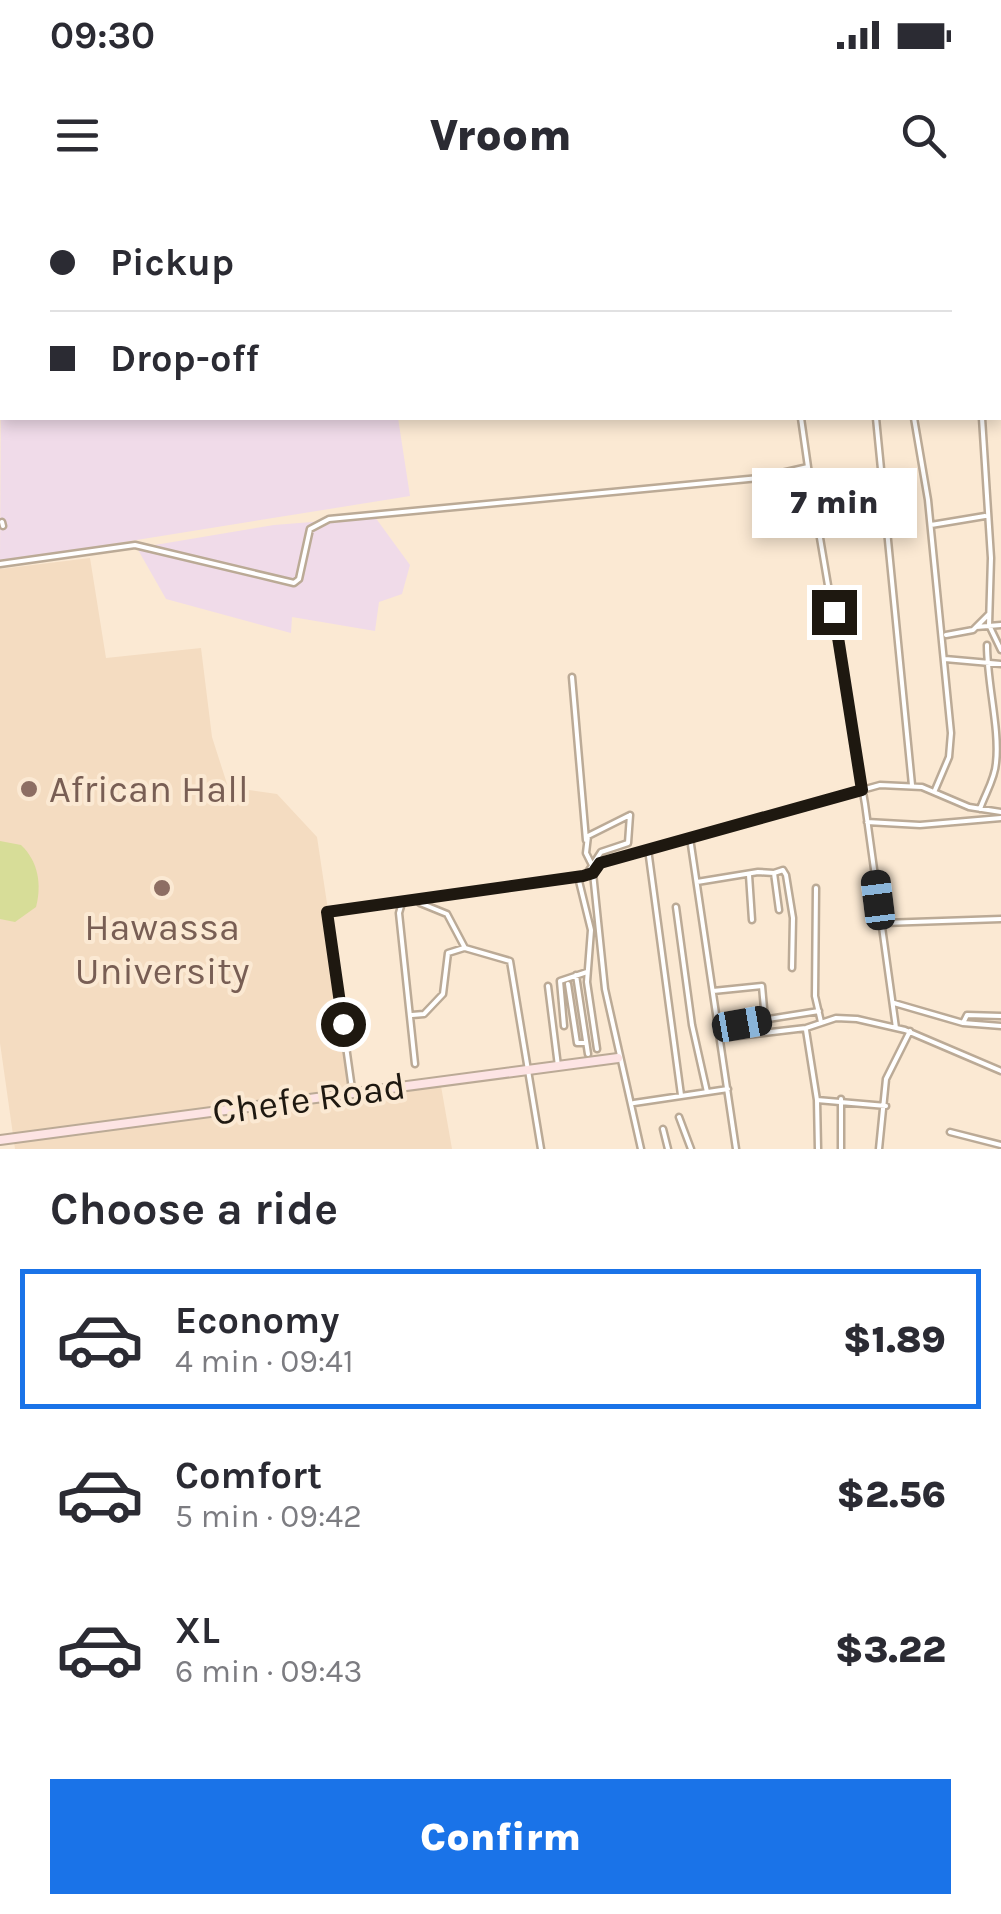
<!DOCTYPE html>
<html lang="en">
<head>
<meta charset="utf-8">
<style>
	body { margin:0; font-family:Karla,sans-serif; background:#f7f7f7; color:#2b2b33; height:100vh; display:flex; flex-direction:column; font-size:38px; white-space:nowrap }
	* { box-sizing:border-box; margin:0 }
	p { font-size:32px; color:#7c7c81 }
	.icon { flex:none; width:55px; height:55px; fill:none; stroke:currentColor; stroke-width:2; stroke-linecap:round; stroke-linejoin:round }
	.map { position:relative; height:949px; overflow:hidden }
	.panel { display:flex; flex-direction:column; background:#fff; flex:1 }
	.panel>* { flex:none }
	.banner { position:absolute; left:0px; top:0px; width:1002px; height:220px; box-shadow:0 5px 15px #0003; display:grid; align-content:center; height:220px; padding:0 50px; background:#fff }
	.end { position:absolute; width:45px; height:45px; margin:-22px; border:12px solid #1e1810; background:#fff; box-shadow:0 0 0 5px #fff }
	.from { border-radius:50% }
	.bubble { position:absolute; height:70px; border-radius:0px; background:#fff; box-shadow:0 5px 15px #0003; font-size:32px; font-weight:800; line-height:70px; text-align:center }
	.car { position:absolute; width:30px; height:60px; margin:-30px -15px; border-radius:12px; box-shadow:0 0 8px 2px #0007; background:linear-gradient(#222 24%,#8ab4d8 0 40%,#222 0 76%,#8ab4d8 0 86%,#222 0) }
	.banner b { display:flex; align-items:center; gap:35px; height:95px; font-size:38px }
	.banner b+b { border-top:2px solid #e1e1e2 }
	.banner i { width:25px; height:25px; background:#2b2b33 }
	ul { padding:0; list-style:none }
	li { display:flex; align-items:center; gap:30px; height:140px; margin:0 20px 15px; padding:0 30px; border:5px solid transparent; border-radius:0px }
	li div { flex:1 }
	li b { display:block; font-size:38px }
	li em { font-style:normal; font-weight:800 }
	li.current { border-color:#1a73e8 }
	li>.icon { width:90px; height:90px; stroke-width:1.5 }
	h2 { padding:0 50px; font-size:45px; line-height:120px }
	.primary-button { display:flex; gap:20px; margin-top:auto; padding:20px 50px }
	.primary-button a { flex:1; height:115px; border-radius:0px; background:#1a73e8; color:#fff; font-size:40px; font-weight:800; line-height:115px; text-align:center }
	.status { display:flex; justify-content:space-between; align-items:center; height:70px; padding:0 50px; background:#fff; direction:ltr }
	.status svg { height:28px; fill:currentColor }
	header { display:flex; justify-content:space-between; align-items:center; height:130px; padding:0 50px; background:#fff; font-size:45px; font-weight:800 }
	.map>svg:first-child { display:block }
	.industrial { fill:#f0dbe9 }
	.built { fill:#f4dcc1 }
	.green { fill:#d7dd98 }
	.lines { fill:none; stroke-linecap:round; stroke-linejoin:round }
	.street-casing { stroke:#bbaa96; stroke-width:9 }
	.secondary-casing { stroke:#bbaa96; stroke-width:12 }
	.street { stroke:#fff; stroke-width:4 }
	.secondary { stroke:#fde4e4; stroke-width:8 }
	.route { stroke:#1e1810; stroke-width:12 }
	.education-dot { fill:#8d6e63; stroke:#fbe9d3; stroke-width:4 }
	.labels { text-anchor:middle; dominant-baseline:central; stroke-width:8; stroke-linejoin:round; paint-order:stroke }
	.education-label { font-size:38px; fill:#785e54; stroke:#fbe9d3; text-anchor:start }
	.street-label { font-size:38px; fill:#1e1810; stroke:#fbe9d3 }
</style>
</head>
<body>
<div class="status"><b>09:30</b><svg viewBox="0 0 49 12"><path d="M0 12V9h3v3zM5 12V6h3v6zM10 12V3h3v9zM15 12V0h3v12zM26 1h20v11H26zM47 4h2v5h-2z"/></svg></div>
<header><svg class="icon" aria-label="menu" viewBox="0 0 24 24"><path d="M4 6h16M4 12h16M4 18h16"/></svg>Vroom<svg class="icon" aria-label="search" viewBox="0 0 24 24"><circle cx="10" cy="10" r="6"/><path d="M15 15l6 6"/></svg></header>
<div class="map">
<svg width="1001" height="949" viewBox="0 0 1001 949">
	<rect width="100%" height="100%" fill="#fbe9d3"/>
	<!-- industrial -->
	<path class="industrial" d="M2,6V218H398L410,296L0,362Z
		M375,317L410,365L402,394L379,402L375,431L292,417L291,433L166,399L137,348L274,325Z"/>
	<!-- built -->
	<path class="built" d="M90,358L106,458L201,448L212,537L228,587L277,594L317,637L356,896L441,886L452,949H15L0,843V369Z"/>
	<!-- green -->
	<path class="green" d="M0,641L21,645C38,661 42,684 36,707L15,722L0,719Z"/>
	<g class="lines">
		<!-- street casing -->
		<g class="street-casing">
			<path id="street" d="M768,0L769,2
				M844,0V2
				M878,0L879,2
				M916,0V2
				M992,0L993,2
				M0,1L10,0
				M883,2V0
				M1000,74L1001,79
				M1000,134L1001,132
				M1000,146H1001
				M801,218L808,267
				M876,218L912,585
				M914,218L928,300L951,533L949,557L935,590
				M982,218L991,358L989,425L1001,450
				M2,322L3,326
				M931,325L985,316
				M0,364L135,345L294,383L299,379L310,329L329,319L759,278L808,267L865,604L896,828
				M976,427L1001,425
				M946,435L973,430L989,414
				M945,459L1001,464
				M572,477L586,640
				M980,609C985,594 995,579 996,563C1000,530 987,483 987,445
				M867,622L920,625L1001,618
				M690,638L736,949
				M648,649L681,895
				M592,665L586,653L588,636L630,615
				M593,673L605,789L641,949
				M774,673L783,670L786,675L793,718L792,768
				M586,675L601,652L628,643L630,615
				M749,675L752,720
				M578,677L591,730L587,782L597,849
				M697,682L758,672L774,673L779,710
				M816,688L815,796L821,822
				M402,703L399,713L415,864
				M420,703L447,714L465,748L510,761L541,949
				M676,707L692,825L707,892
				M883,723L1001,719
				M576,775L588,854
				M568,784L577,843H586
				M548,786L558,866
				M713,791L762,786L766,831
				M894,803L963,823L1001,826
				M412,815L424,814L443,794L448,753L464,748
				M963,823L967,815L1001,816
				M564,826L560,781L587,772
				M718,827L819,811
				M806,830L817,900L818,949
				M720,838L806,828L836,818L857,819L905,830L1001,871
				M352,889L327,711L583,677L593,673L599,663L880,585L922,587L969,607L1001,612
				M841,899V949
				M817,900L886,906
				M634,903L728,889
				M679,917L691,949
				M663,929L668,949
				M950,932L1001,945
				M879,949L886,879L910,831"/>
		</g>
		<!-- secondary casing -->
		<g class="secondary-casing">
			<path id="secondary" d="M0,940L618,858"/>
		</g>
		<!-- street -->
		<use href="#street" class="street"/>
		<!-- secondary -->
		<use href="#secondary" class="secondary"/>
	</g>
	<g class="lines">
		<!-- route -->
		<path class="route" d="M343,824L327,712L583,676L593,673L600,663L862,590L834,412"/>
	</g>
	<!-- markers -->
	<g class="education-dot">
		<circle cx="29" cy="589" r="10"/>
		<circle cx="162" cy="688" r="10"/>
	</g>
	<g class="labels">
		<!-- education labels -->
		<g class="education-label">
			<text x="49" y="589">African Hall</text>
			<text x="162" y="727" text-anchor="middle">Hawassa<tspan x="162" dy="44">University</tspan></text>
		</g>
		<!-- street labels -->
		<g class="street-label">
			<text transform="translate(309 899) rotate(-8)">Chefe Road</text>
		</g>
	</g>
</svg>
<i class="end from" style="left:343px;top:824px"></i>
<i class="end" style="left:834px;top:412px"></i>
<div class="bubble" style="left:752px;top:268px;width:165px">7 min</div>
<i class="car" style="left:878px;top:700px;rotate:353deg"></i>
<i class="car" style="left:742px;top:824px;rotate:80deg"></i>
<div class="banner">
<b><i class="from"></i>Pickup</b>
<b><i></i>Drop-off</b>
</div>
</div>
<section class="panel">
<h2>Choose a ride</h2>
<ul>
<li class="current"><svg class="icon" aria-label="car" viewBox="0 0 24 24"><path d="M5 17H2v-5l4-1 3-4h7l3 4 3 1v5h-3M9 17h6M6 11h13"/><circle cx="7" cy="17" r="2"/><circle cx="17" cy="17" r="2"/></svg><div><b>Economy</b><p>4 min · 09:41</p></div><em>$1.89</em></li>
<li><svg class="icon" aria-label="car" viewBox="0 0 24 24"><path d="M5 17H2v-5l4-1 3-4h7l3 4 3 1v5h-3M9 17h6M6 11h13"/><circle cx="7" cy="17" r="2"/><circle cx="17" cy="17" r="2"/></svg><div><b>Comfort</b><p>5 min · 09:42</p></div><em>$2.56</em></li>
<li><svg class="icon" aria-label="car" viewBox="0 0 24 24"><path d="M5 17H2v-5l4-1 3-4h7l3 4 3 1v5h-3M9 17h6M6 11h13"/><circle cx="7" cy="17" r="2"/><circle cx="17" cy="17" r="2"/></svg><div><b>XL</b><p>6 min · 09:43</p></div><em>$3.22</em></li>
</ul>
<div class="primary-button"><a>Confirm</a></div>
</section>
</body>
</html>
